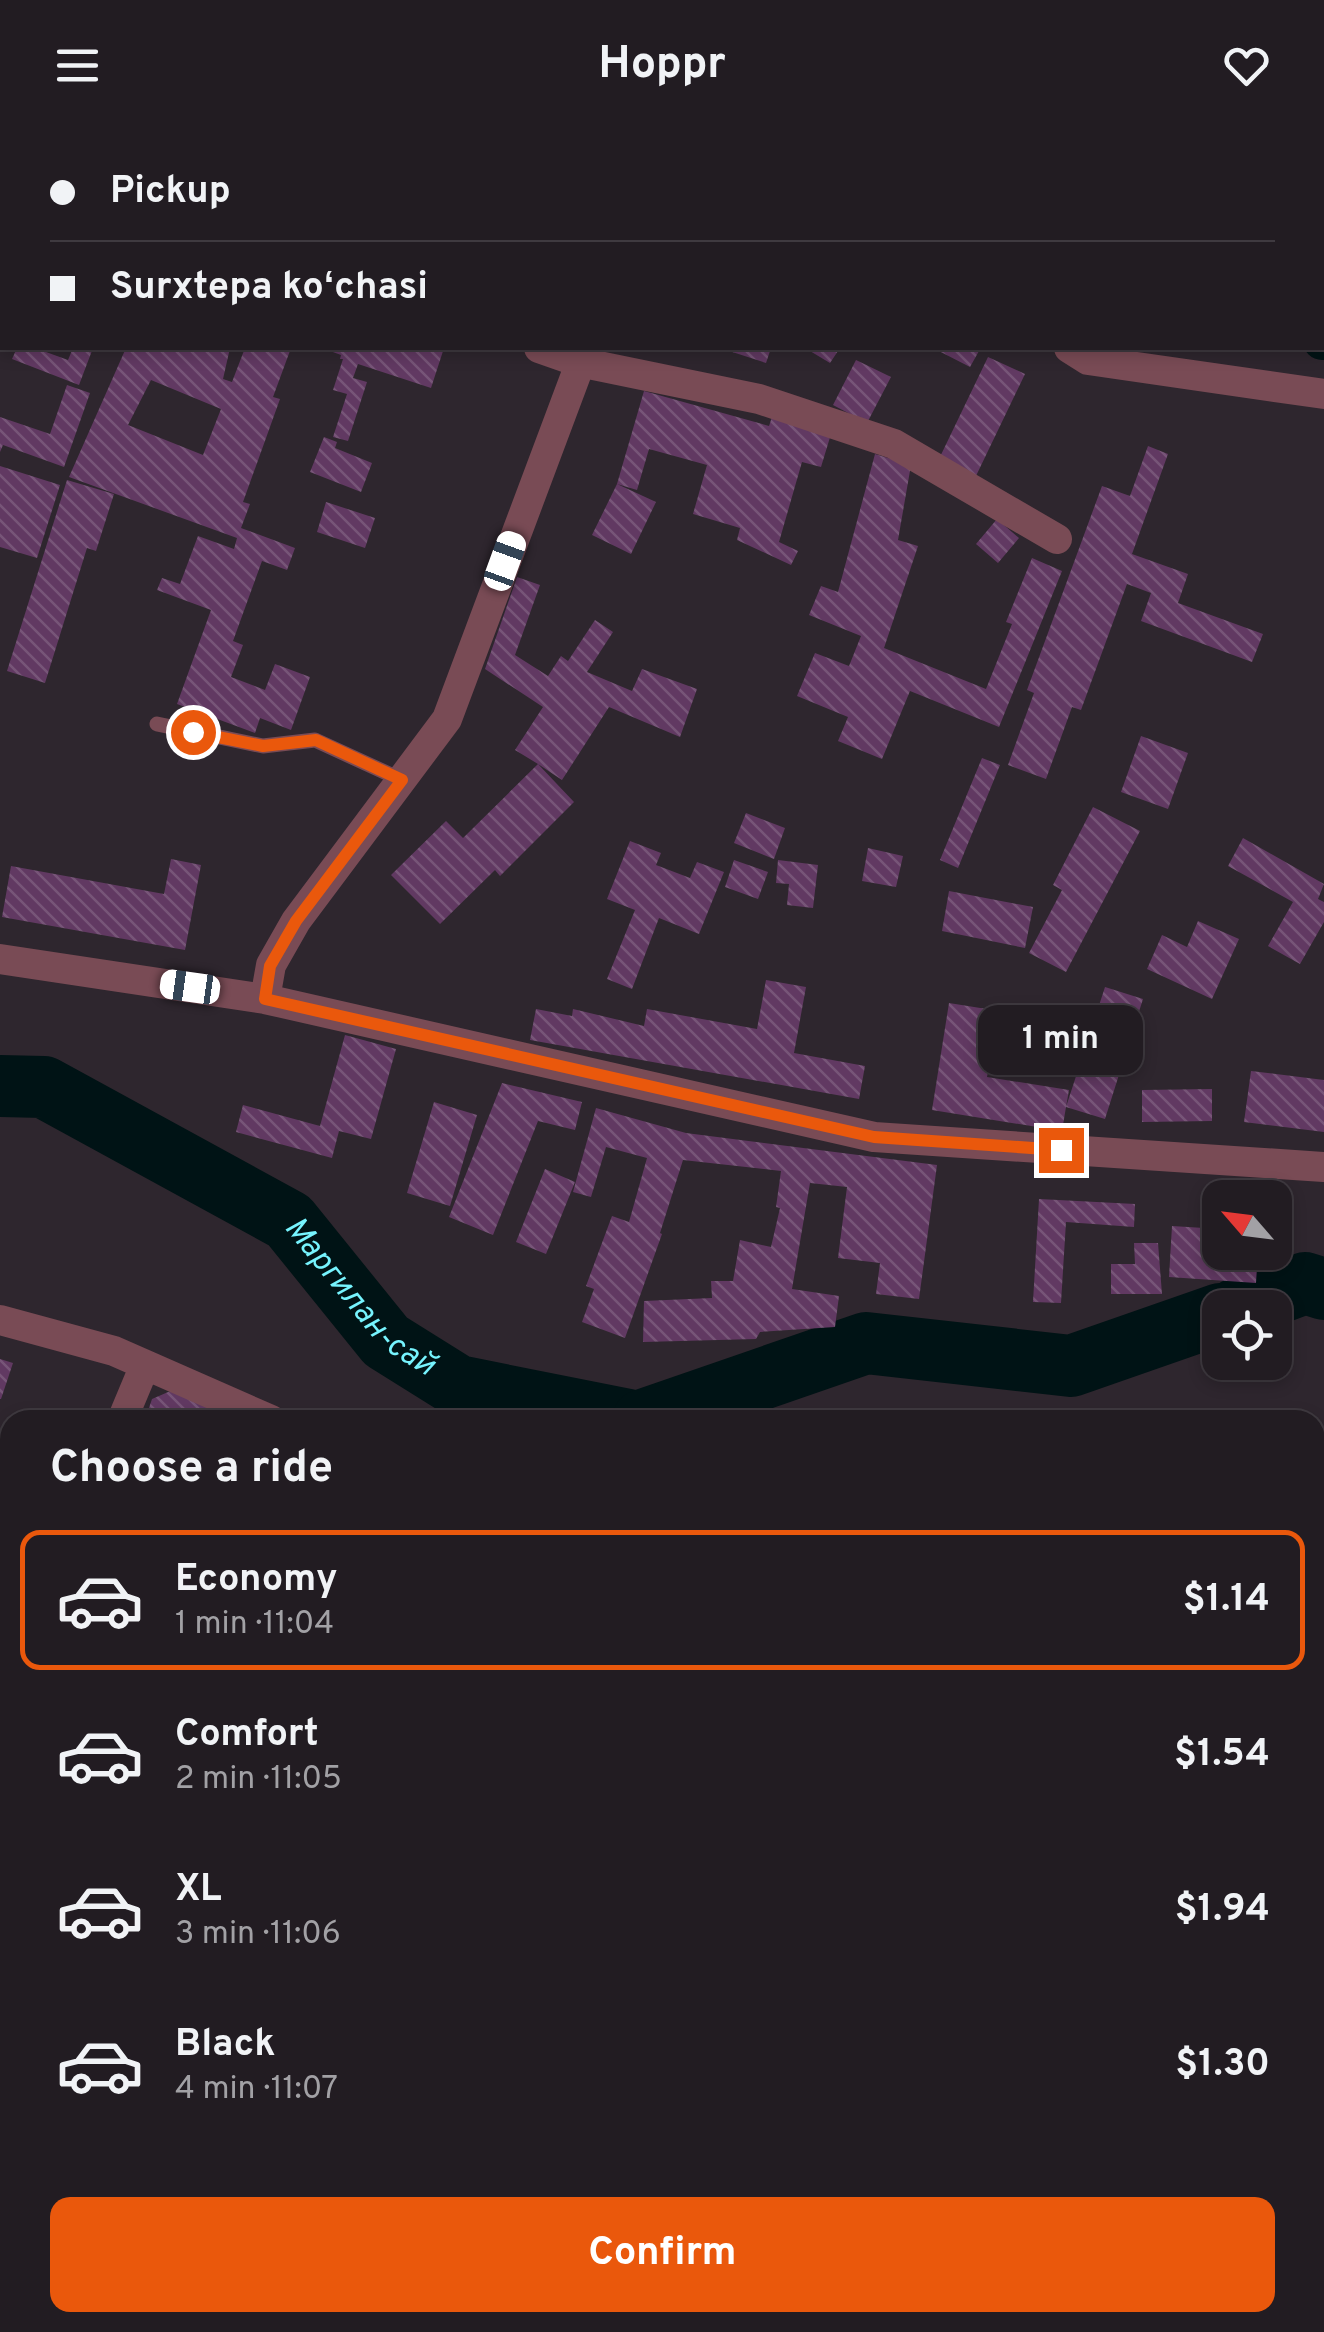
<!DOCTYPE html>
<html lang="en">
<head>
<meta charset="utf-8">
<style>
	body { margin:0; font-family:Overpass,sans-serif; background:#2e292f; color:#f1f3f6; height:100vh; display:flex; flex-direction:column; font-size:38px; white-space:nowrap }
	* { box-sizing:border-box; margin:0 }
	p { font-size:32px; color:#a2a1a5 }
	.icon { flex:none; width:55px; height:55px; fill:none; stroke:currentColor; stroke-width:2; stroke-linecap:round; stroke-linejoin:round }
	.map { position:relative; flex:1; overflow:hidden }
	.sheet { position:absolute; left:0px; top:1280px; width:1325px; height:922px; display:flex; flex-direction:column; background:#221c22; border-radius:30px 30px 0 0; box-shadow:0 5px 15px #0003,0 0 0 2px #3f3a40 }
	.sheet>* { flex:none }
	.hud { position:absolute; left:0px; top:0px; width:1325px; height:220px; box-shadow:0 5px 15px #0003,0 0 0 2px #3f3a40; display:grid; align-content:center; height:220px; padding:0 50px; background:#221c22 }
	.needle { width:65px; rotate:298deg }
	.buttons { position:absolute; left:1202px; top:1050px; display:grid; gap:20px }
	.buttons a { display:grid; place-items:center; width:90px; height:90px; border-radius:20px; background:#221c22; box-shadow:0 5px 15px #0003,0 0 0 2px #3f3a40; font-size:50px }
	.end { position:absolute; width:45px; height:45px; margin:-22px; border:12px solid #ea580c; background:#fff; box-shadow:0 0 0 5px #fff }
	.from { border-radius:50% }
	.bubble { position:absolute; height:70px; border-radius:20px; background:#221c22; box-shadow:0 5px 15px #0003,0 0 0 2px #3f3a40; font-size:32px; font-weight:700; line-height:70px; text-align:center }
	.car { position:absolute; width:30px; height:60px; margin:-30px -15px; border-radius:12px; box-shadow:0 0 8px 2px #0007; background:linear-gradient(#fff 24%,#345 0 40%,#fff 0 76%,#345 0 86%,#fff 0) }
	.hud b { display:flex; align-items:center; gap:35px; height:95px; font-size:38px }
	.hud b+b { border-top:2px solid #3f3a40 }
	.hud i { width:25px; height:25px; background:#f1f3f6 }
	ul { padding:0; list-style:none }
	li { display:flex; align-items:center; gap:30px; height:140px; margin:0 20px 15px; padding:0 30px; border:5px solid transparent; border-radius:20px }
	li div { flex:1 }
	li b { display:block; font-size:38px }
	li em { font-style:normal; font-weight:700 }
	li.current { border-color:#ea580c }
	li>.icon { width:90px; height:90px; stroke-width:1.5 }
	h2 { padding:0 50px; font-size:45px; line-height:120px }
	.cta { display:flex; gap:20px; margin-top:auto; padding:20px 50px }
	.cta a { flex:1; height:115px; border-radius:20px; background:#ea580c; color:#fff; font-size:40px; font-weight:700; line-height:115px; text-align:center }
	header { display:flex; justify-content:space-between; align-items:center; height:130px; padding:0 50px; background:#221c22; font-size:45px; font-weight:700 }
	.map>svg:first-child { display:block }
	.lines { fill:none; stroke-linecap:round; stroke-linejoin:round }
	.canal { stroke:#001315; stroke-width:38 }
	.river { stroke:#001315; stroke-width:62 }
	.building { fill:url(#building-back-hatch); fill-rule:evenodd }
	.lane { stroke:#794b55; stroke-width:15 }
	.street { stroke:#794b55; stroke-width:30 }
	.route { stroke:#ea580c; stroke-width:12 }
	.labels { text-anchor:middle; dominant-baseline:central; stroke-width:8; stroke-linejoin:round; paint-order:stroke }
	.water-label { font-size:32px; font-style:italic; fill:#76f4fe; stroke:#141014 }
</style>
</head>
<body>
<header><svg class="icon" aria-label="menu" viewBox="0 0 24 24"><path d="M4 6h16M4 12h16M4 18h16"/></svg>Hoppr<svg class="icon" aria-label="heart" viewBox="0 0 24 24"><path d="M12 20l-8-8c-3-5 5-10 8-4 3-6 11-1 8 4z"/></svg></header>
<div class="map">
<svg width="1324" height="2202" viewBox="0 0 1324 2202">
	<defs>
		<pattern id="building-back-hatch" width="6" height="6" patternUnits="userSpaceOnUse" patternTransform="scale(2.5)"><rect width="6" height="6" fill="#613962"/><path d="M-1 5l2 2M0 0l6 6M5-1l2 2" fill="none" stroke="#775578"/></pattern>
	</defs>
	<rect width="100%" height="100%" fill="#2e262e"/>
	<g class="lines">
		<!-- canal -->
		<path class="canal" d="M834,0L837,2
			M1322,211H1324"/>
		<!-- river -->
		<g class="river">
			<path id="s1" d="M0,956L44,957L289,1091L386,1211L458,1256L628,1290"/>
			<path d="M1238,1178L1305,1153L1324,1159"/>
			<path d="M643,1290L866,1213L1071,1236L1220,1184"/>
		</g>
	</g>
	<!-- building -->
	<path class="building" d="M17,218H35L68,230L73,218H93L79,255L12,229Z
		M126,218H230L223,249L232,252L245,218H291L273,267L280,269L243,372L250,374L241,398L295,418L287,440L262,431L233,511L243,515L231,547L265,560L275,534L310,547L291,600L260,588L255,603L177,574L211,480L157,460L162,448L180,454L198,406L234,419L237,408L69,347ZM151,250L221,279L203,325L128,295Z
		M322,218H444L431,258L358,234L353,248L367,252L348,311L333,307L347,264L333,260L343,229H340L341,225Z
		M720,218H771L766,233Z
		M805,218H840L830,233Z
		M933,218H973L979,221L970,237Z
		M988,227L1025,244L975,348L938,331Z
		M856,230L891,247L867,293L833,275Z
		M67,255L90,263L64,337L3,315L0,322V287L50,304Z
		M644,261L769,296L772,287L831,304L821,337L802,332L779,412L798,421L791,435L737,410L740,398L693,384L707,335L649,319L637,360L617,354L656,372L631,424L592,405L617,354Z
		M324,307L337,312L335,318L372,333L361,362L310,342Z
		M1148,316L1168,324L1132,424L1188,444L1178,473L1263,504L1252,532L1141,491L1151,463L1127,454L1081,580L1072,577L1046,649L1008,635L1034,563L1027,560L1102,356L1130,366Z
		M875,324L911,335L898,410L918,416L884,518L986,559L1012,494L1006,492L1032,428L1062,441L999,597L910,561L882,629L838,611L848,587L797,566L815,523L849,536L861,506L809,485L821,456L838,462Z
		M0,336L60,355L37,428L0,417Z
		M67,350L114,364L96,421L87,418L45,553L7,541Z
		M326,372L375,388L365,418L317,402Z
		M997,389L1019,408L998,433L976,414Z
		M517,447L540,455L515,525L548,546L561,526L568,531L595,490L613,502L587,542L632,561L642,539L697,559L680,607L609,577L562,650L538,634L574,672L500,746L495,740L440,794L391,745L446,691L463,708L538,634L515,620L543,577L485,539Z
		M1141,606L1188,623L1168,679L1121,662Z
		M982,628L1000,635L958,738L940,730Z
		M1093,677L1140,701L1066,842L1029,823L1062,760L1053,755Z
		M746,683L785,698L774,729L734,713Z
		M1243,708L1324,754L1318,769L1324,772V792L1300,834L1268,816L1293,772L1228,736Z
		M630,711L661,723L656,735L690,748L697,732L724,742L699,804L659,788L632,859L607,849L635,780L607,769Z
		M868,718L903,726L896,757L862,751Z
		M171,729L201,735L185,820L2,787L11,736L164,764Z
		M734,730L768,742L758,769L725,757Z
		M778,730L818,735L813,778L787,775L789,754L776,753Z
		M949,761L1033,777L1025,818L942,801Z
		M1198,791L1239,809L1212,869L1147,839L1162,805L1187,817Z
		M766,850L806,857L794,923L865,936L859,969L530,910L536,879L572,886L573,879L644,896L647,879L757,899Z
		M1105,857L1143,869L1105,989L1066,977L1062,1001L932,980L949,873L999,881L987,947L1069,960L1066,977Z
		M345,905L396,919L371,1009L339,1001L332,1028L236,1002L243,975L320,996Z
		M1251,941L1324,950V1002L1244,992Z
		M502,953L582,972L575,1000L538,991L493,1105L449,1087Z
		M1212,959V991L1142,992V960Z
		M434,972L477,985L450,1076L407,1063Z
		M596,978L686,1003L937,1035L919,1169L876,1164L880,1133L838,1128L847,1057L810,1053L792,1159L839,1166L835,1197L760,1202L756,1209L643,1212L644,1171L712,1168L711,1151H733L740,1110L771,1117L780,1078L776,1077L781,1041L683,1030L660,1103L662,1104L625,1208L582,1192L594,1159L586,1156L612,1086L629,1092L647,1028L606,1017L591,1067L573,1062Z
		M545,1039L575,1052L546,1124L516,1112Z
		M1039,1069L1135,1074L1134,1097L1066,1092L1061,1173L1033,1172Z
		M1172,1096L1220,1099V1122H1258L1256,1153L1169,1147Z
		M1134,1113H1158L1162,1164H1111V1134H1135Z
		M0,1229L13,1233L1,1269H0Z
		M175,1259L231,1290H145L152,1269Z
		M378,1278L399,1290H371Z
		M1315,1602L1324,1604V1729L1315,1726Z
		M0,1881L10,1885V1917L0,1913Z
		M0,1954L10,1958V1991L3,1988L0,1996Z
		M1315,2072L1324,2073V2105L1315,2104Z
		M844,2192H911L929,2202H839Z
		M1104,2192H1162L1192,2201L1101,2202Z
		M1233,2192H1272L1270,2202H1230Z"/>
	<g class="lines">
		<!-- lane -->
		<path class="lane" d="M942,0L946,2
			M1322,155H1324
			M157,594L263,616L315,610L402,650
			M0,1941L10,1944
			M59,2202L70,2192"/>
		<!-- street -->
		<path class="street" d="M726,2L729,0
			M0,66H2
			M539,218L579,232L759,269L894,314L1057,409
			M1069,218L1088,230L1324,264
			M0,829L265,869L874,1007L1324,1037
			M265,869L271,835L296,791L447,589L586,218
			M0,1190L114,1221L271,1290
			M122,1290L145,1235
			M0,1595L10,1570
			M1315,1753L1324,1754"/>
	</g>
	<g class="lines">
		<!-- route -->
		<path class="route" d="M193,602L263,616L316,610L402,650L296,791L270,836L265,869L874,1007L1061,1020"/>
	</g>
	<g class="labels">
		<!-- water labels -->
		<g class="water-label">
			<text stroke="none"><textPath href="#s1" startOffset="428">Маргилан-сай</textPath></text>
		</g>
	</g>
</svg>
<div class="buttons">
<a><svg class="needle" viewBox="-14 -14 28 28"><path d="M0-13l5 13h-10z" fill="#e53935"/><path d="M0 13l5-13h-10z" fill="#a2a1a5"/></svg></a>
<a><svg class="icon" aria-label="locate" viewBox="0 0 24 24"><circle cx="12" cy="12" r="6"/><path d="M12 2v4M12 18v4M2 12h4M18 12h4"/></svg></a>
</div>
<i class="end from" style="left:193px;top:602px"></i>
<i class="end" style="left:1061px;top:1020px"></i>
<div class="bubble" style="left:978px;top:875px;width:165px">1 min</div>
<i class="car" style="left:505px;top:431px;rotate:20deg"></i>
<i class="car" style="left:190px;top:857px;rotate:278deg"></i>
<div class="hud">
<b><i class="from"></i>Pickup</b>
<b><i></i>Surxtepa koʻchasi</b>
</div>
<section class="sheet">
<h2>Choose a ride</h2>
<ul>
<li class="current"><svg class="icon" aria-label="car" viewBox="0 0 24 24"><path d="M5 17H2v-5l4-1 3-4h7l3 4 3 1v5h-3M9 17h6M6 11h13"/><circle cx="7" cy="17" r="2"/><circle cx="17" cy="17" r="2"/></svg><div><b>Economy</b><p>1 min · 11:04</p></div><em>$1.14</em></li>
<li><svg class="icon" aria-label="car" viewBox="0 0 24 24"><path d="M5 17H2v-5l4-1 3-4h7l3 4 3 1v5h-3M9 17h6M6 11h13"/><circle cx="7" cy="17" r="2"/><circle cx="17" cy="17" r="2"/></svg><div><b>Comfort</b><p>2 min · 11:05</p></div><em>$1.54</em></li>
<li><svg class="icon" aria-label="car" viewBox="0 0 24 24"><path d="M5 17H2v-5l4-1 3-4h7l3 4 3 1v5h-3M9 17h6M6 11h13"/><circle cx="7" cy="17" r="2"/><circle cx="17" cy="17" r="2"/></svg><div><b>XL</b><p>3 min · 11:06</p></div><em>$1.94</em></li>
<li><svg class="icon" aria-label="car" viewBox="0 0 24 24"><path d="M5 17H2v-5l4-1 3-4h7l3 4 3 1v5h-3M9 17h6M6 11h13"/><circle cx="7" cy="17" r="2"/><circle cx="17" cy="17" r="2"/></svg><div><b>Black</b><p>4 min · 11:07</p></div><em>$1.30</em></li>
</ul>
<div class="cta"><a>Confirm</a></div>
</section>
</div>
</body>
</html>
